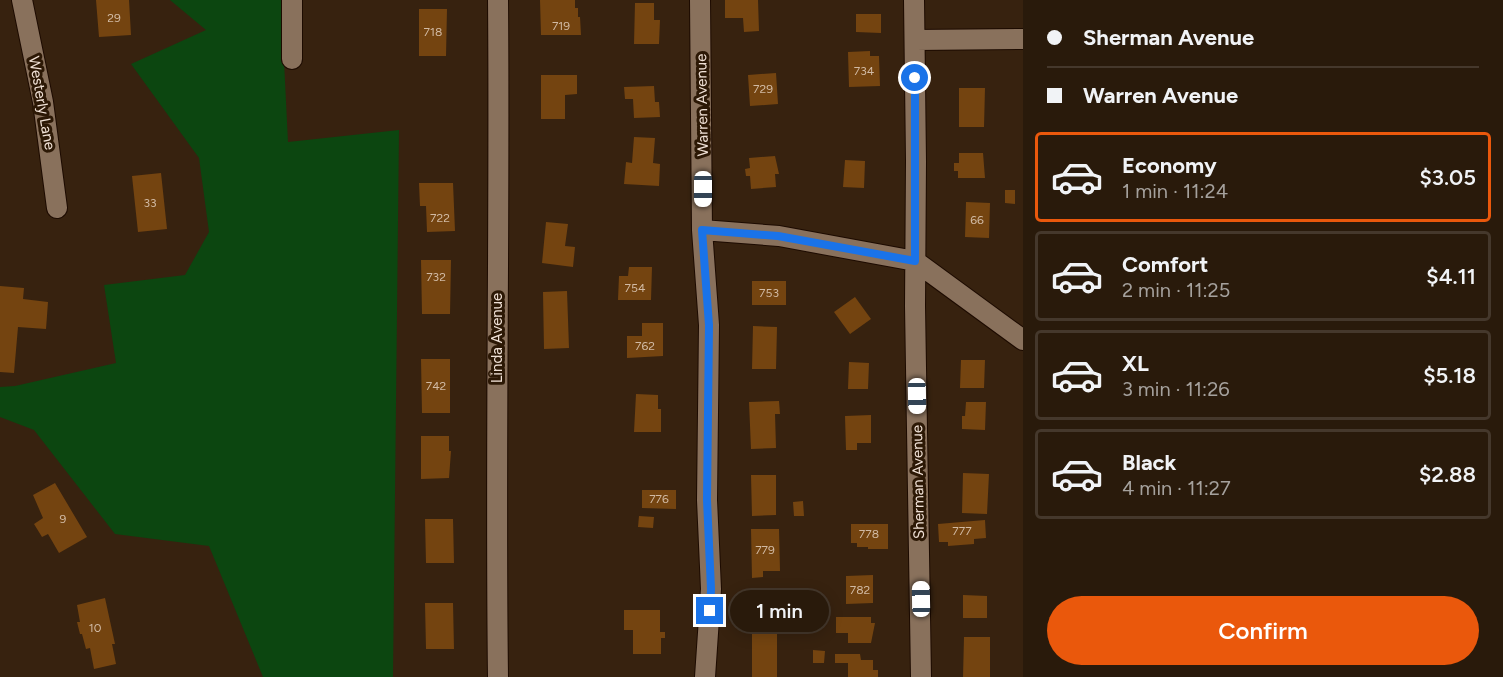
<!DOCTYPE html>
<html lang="en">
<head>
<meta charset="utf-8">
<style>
	body { margin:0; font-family:Figtree,sans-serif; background:#352719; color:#f1f3f6; height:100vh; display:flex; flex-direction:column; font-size:22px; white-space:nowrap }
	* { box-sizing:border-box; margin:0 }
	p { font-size:20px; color:#a5a19d }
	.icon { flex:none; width:33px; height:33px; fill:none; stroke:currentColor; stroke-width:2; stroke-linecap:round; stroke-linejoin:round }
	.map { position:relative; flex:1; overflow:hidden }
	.sheet { display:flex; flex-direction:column; background:#291a0b; width:480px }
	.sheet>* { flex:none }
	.guide { display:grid; align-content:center; height:132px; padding:0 24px; background:#291a0b }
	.end { position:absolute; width:27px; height:27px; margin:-14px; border:8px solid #1a73e8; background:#fff; box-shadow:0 0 0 3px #fff }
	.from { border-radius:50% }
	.bubble { position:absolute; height:42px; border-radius:21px; background:#291a0b; box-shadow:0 3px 15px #0003,0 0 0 2px #45382c; font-size:20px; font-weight:600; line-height:42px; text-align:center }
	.car { position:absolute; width:18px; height:36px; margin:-18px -9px; border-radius:8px; box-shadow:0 0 4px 2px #0007; background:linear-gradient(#fff 24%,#345 0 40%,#fff 0 76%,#345 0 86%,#fff 0) }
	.guide b { display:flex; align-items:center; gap:21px; height:57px; font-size:22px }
	.guide b+b { border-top:2px solid #45382c }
	.guide i { width:15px; height:15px; background:#f1f3f6 }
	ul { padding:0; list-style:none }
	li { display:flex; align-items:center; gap:18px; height:90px; margin:0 12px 9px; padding:0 12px; border:3px solid #45382c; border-radius:6px }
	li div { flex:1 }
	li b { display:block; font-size:22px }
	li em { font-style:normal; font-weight:600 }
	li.current { border-color:#ea580c }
	li>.icon { width:54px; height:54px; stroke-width:1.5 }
	.button { display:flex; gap:12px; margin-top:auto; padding:12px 24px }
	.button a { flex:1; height:69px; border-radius:36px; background:#ea580c; color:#fff; font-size:24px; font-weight:600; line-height:69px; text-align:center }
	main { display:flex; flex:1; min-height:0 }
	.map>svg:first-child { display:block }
	.green { fill:#0c4610 }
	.building { fill:#744410 }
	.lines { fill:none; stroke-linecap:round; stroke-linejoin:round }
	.minor-casing { stroke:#1d0b00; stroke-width:22 }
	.minor { stroke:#89715c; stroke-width:20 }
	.route { stroke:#1a73e8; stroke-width:8 }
	.labels { text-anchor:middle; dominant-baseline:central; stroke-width:6; stroke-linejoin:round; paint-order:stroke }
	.number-label { font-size:12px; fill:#d1baa4 }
	.street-label { font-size:15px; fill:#f0e1d6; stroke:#2c1805 }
</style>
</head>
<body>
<main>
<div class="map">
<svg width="1023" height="677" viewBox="0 0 1023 677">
	<rect width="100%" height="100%" fill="#37220f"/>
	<!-- green -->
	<path class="green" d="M170,0H281L288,142L399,130L393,677H263L209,546L115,534L34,430L0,417V387L15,386L116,363L104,285L185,275L209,232L199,158L131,64L206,30Z"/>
	<!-- building -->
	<path class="building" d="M96,0H129L131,35L99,37Z
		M540,0H575V8H578V17H580L581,35H541Z
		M725,0H758L759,31L744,32L743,18H725Z
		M635,3H654V20H660L659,44H634Z
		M419,9H447L446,56H419Z
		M856,14H881V33L856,32Z
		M870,51V56H879L880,86L849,87L848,52Z
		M776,73L778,104L750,106L748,75Z
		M541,75H577V94L565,95V119H541Z
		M654,86L655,102H659L660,117L634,118L633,99H625L624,87Z
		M959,88H985L984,127H959Z
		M634,137L655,138L653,163L660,164L659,186L624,184L626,162L632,163Z
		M959,153H983L985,178H958V171H954V163H959Z
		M775,156L779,174H775L776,187L751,189L750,176H746L745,169L750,168L749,158Z
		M845,160L865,161L864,188L843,187Z
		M161,173L167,229L138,232L132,176Z
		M419,183H453L455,231L427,232L426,206H420Z
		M1005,190H1015V204L1005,203Z
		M966,202L990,203L989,238L965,237Z
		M546,222L568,224L565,246L575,247L573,267L542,263Z
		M421,260H451L450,314H422Z
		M629,267H652L651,300H618L619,276H628Z
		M752,281H786V305H752Z
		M0,286L24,288L23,299L48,302L46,329L18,327L14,373L0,372Z
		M567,291L569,348L544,349L543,292Z
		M855,297L871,319L850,334L834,312Z
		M642,323H663V356L627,358V336H642Z
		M753,326L777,327L776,369H752Z
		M421,359H450V413H422Z
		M961,360H985L984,388H960Z
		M849,362L869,363L868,389H848Z
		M636,394L658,395V409H661V432H634Z
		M779,401L780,414H775L776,448L751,449L749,402Z
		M966,402H986L985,430L962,429V416H965Z
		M871,415V443H857V450H846L845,416Z
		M421,436H449V451H451L449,478L421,479Z
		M963,473L989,474L987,514L962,513Z
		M751,475H776V515L752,516Z
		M55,483L87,537L59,553L48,534L42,537L34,524L43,518L33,495Z
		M642,490H676V509L642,508Z
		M803,501L804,516H794L793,502Z
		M639,516L654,517L653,528L638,527Z
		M425,519H453L454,563H426Z
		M985,520L986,538L974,539V544L948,546V542H939L938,524Z
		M851,524H888V549H868V547H857V543H851Z
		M751,529H779L780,571H763V577L752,578Z
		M873,575V603L846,604V576Z
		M963,595L987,596V618H963Z
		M105,598L115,644H112L116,664L94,669L90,648L86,649L82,634H80L77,622H80L77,605Z
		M425,603H453L454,649H426Z
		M624,610H660V632H665V638H661V654H633V630H624Z
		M836,617H871V623H875L871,643H848V633H836Z
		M752,634H777V677H752Z
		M964,637H990V677H963Z
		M813,650L825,651L824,663H813Z
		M835,654H860L861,660H873V670H878V677H848V663H835Z"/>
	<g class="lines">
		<!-- minor casing -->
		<g class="minor-casing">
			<path id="minor" d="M22,0L43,102L57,208
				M292,0V59
				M498,0C500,226 495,451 498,677
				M700,0L702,230L709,325L707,500L711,589L705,677
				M914,0L916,161L915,306L921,677
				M915,40L1023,39
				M702,230L779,236L915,261L1023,340"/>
		</g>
		<!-- minor -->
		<use href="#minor" class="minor"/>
	</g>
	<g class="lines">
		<!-- route -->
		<path class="route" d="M710,611L711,589L707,500L709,325L702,230L778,236L915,261V78"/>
	</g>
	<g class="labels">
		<!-- number labels -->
		<g class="number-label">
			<text x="114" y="18">29</text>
			<text x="561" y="26">719</text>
			<text x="433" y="32">718</text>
			<text x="864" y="71">734</text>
			<text x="763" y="89">729</text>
			<text x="150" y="203">33</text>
			<text x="440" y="218">722</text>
			<text x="977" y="220">66</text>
			<text x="436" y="277">732</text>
			<text x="635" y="288">754</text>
			<text x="769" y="293">753</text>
			<text x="645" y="346">762</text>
			<text x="436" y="386">742</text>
			<text x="659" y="499">776</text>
			<text x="63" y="519">9</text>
			<text x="962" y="531">777</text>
			<text x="869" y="534">778</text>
			<text x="765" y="550">779</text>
			<text x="860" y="590">782</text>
			<text x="95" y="628">10</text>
		</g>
		<!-- street labels -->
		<g class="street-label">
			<text transform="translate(42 103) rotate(80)">Westerly Lane</text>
			<text transform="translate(702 105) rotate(-91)">Warren Avenue</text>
			<text transform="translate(497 338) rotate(-90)">Linda Avenue</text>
			<text transform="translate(918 482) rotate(-91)">Sherman Avenue</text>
		</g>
	</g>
</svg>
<i class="end from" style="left:915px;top:78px"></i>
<i class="end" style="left:710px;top:611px"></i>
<div class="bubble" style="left:730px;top:590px;width:99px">1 min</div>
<i class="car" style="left:703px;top:189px;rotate:180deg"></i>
<i class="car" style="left:917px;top:396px;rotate:179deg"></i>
<i class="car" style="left:921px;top:599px;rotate:359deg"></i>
</div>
<section class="sheet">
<div class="guide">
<b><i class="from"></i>Sherman Avenue</b>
<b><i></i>Warren Avenue</b>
</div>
<ul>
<li class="current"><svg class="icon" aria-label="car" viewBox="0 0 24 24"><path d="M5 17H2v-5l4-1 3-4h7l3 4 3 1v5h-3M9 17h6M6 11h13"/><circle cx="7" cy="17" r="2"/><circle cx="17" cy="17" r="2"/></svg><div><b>Economy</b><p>1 min · 11:24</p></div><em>$3.05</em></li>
<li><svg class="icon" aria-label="car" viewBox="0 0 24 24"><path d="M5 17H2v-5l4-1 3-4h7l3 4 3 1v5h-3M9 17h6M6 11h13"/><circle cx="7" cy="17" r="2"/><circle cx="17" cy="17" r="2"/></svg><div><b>Comfort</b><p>2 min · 11:25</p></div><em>$4.11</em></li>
<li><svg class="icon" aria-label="car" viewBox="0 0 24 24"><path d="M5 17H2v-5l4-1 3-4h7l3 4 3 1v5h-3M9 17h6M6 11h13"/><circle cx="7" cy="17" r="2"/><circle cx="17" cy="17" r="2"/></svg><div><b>XL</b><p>3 min · 11:26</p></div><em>$5.18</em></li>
<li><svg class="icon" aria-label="car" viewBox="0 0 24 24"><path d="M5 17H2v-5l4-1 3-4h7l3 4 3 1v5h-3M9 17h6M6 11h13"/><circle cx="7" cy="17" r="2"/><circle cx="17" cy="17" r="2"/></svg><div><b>Black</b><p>4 min · 11:27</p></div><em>$2.88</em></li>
</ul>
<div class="button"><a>Confirm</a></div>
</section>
</main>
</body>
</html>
